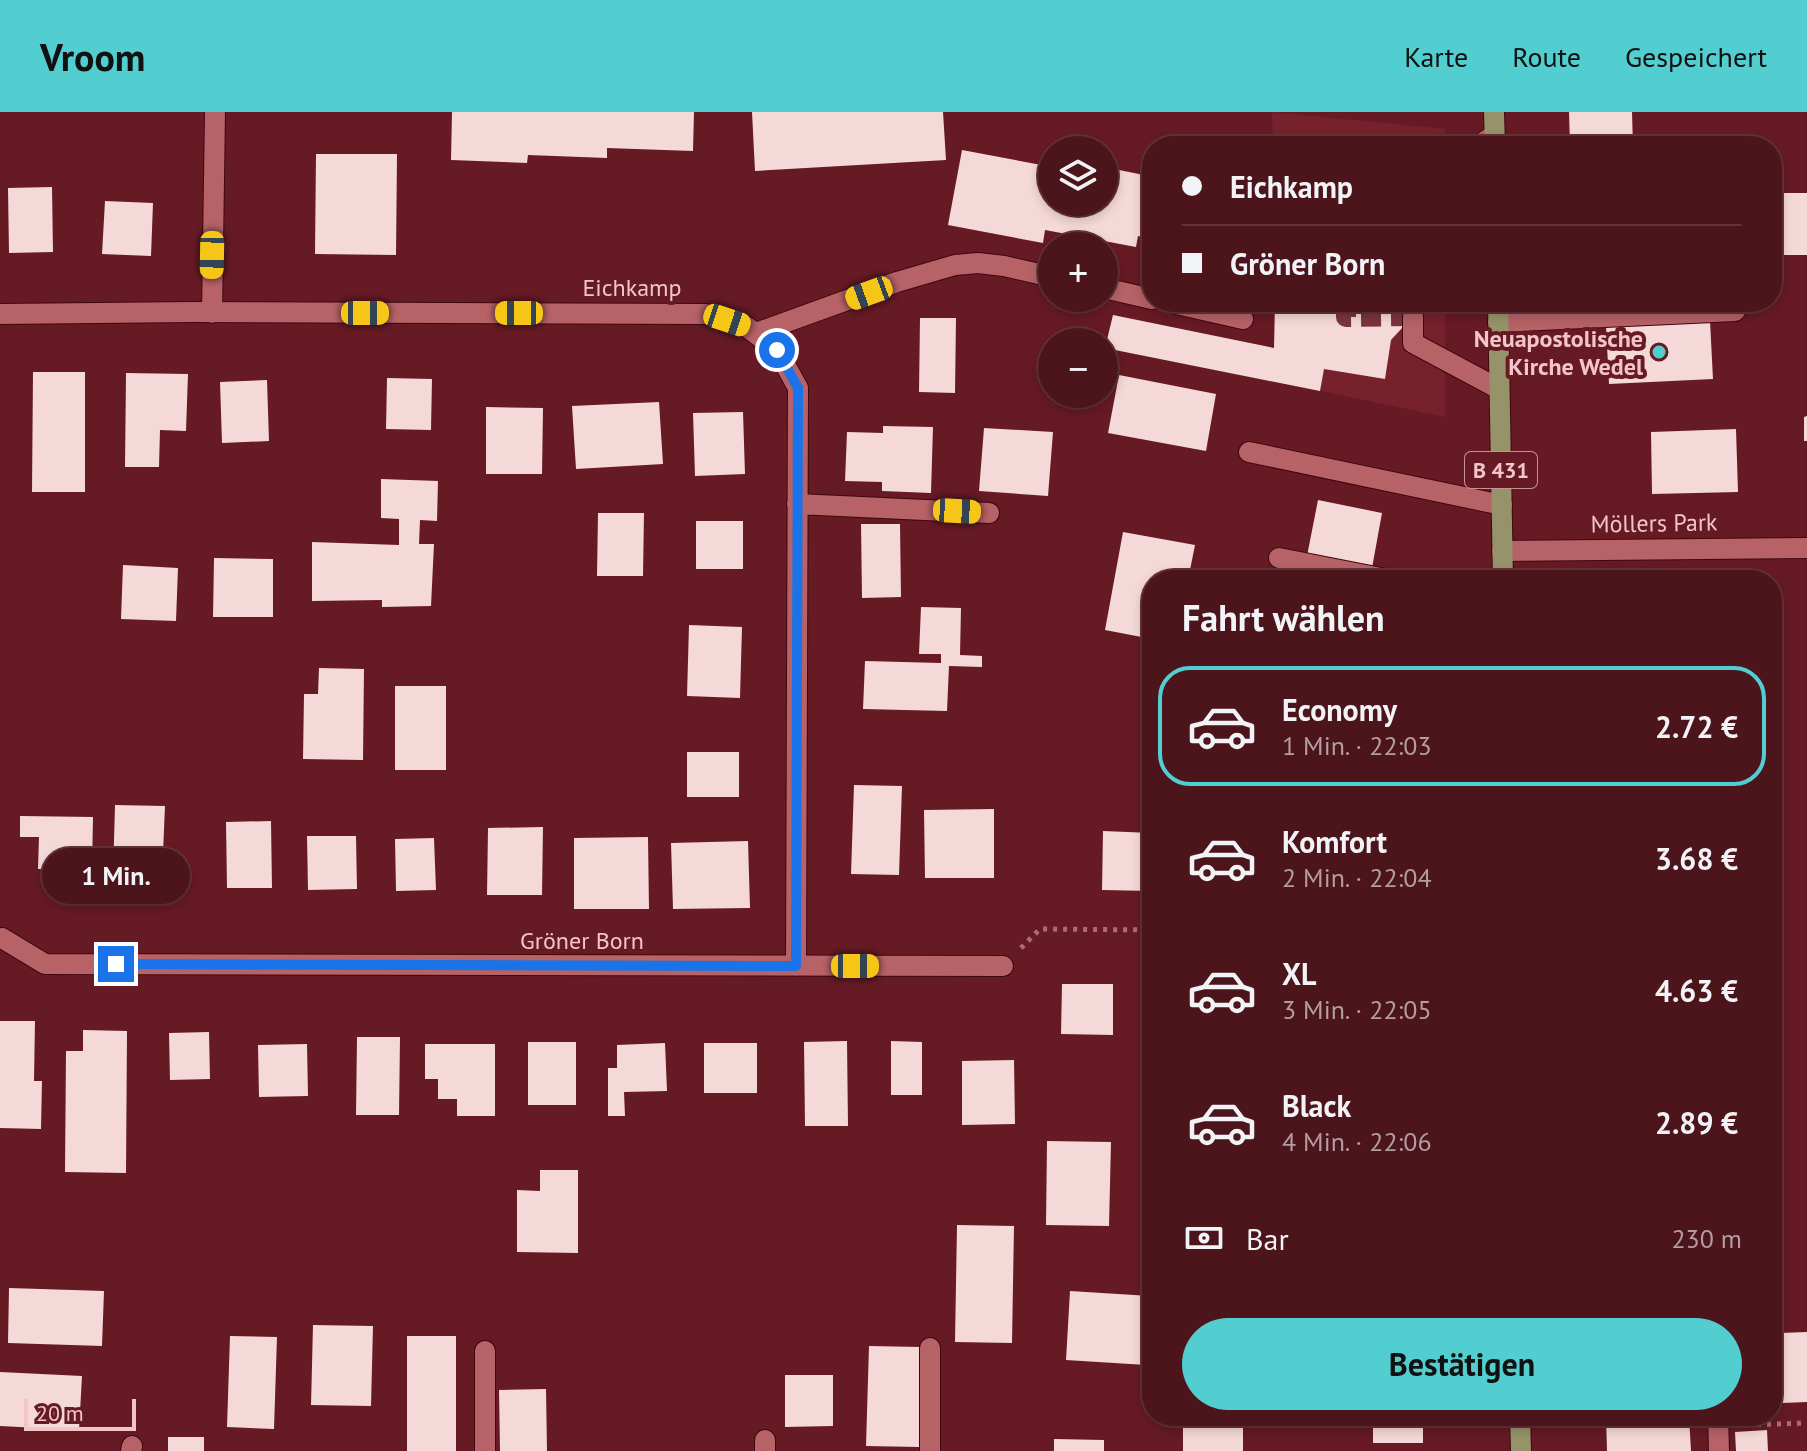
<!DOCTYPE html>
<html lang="de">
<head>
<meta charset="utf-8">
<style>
	body { margin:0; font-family:"PT Sans",sans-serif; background:#562128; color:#f1f3f6; height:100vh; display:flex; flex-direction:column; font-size:30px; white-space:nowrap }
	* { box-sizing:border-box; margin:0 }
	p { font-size:26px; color:#b29ea3 }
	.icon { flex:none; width:44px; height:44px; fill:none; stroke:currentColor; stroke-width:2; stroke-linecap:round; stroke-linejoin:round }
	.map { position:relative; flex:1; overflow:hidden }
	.side { position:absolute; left:1142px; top:458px; width:640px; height:856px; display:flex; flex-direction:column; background:#4c141b; border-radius:32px; box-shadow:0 4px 12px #0003,0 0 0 2px #63333a }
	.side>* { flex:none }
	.top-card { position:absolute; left:1142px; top:24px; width:640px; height:176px; border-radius:32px; box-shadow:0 4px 12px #0003,0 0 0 2px #63333a; display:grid; align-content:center; height:176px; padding:0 40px; background:#4c141b }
	.tools { position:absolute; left:1038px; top:24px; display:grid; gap:16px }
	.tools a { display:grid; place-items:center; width:80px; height:80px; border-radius:50%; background:#4c141b; box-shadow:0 4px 12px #0003,0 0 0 2px #63333a; font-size:40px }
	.scale { position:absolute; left:24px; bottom:20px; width:112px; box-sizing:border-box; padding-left:8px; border:4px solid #f4c5c6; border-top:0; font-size:22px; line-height:28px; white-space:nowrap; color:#f4c5c6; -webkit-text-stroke:6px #661a24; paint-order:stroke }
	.end { position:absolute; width:36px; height:36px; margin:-18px; border:10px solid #1a73e8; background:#fff; box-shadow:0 0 0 4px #fff }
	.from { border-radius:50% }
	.bubble { position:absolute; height:56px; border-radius:28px; background:#4c141b; box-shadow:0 4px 12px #0003,0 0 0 2px #63333a; font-size:26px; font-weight:700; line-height:56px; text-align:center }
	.car { position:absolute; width:24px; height:48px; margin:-24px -12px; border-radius:10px; box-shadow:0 0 6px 2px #0007; background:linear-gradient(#f5c518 24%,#345 0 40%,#f5c518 0 76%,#345 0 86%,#f5c518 0) }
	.top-card b { display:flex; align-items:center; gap:28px; height:76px; font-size:30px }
	.top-card b+b { border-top:2px solid #63333a }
	.top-card i { width:20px; height:20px; background:#f1f3f6 }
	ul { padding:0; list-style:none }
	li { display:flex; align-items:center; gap:24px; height:120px; margin:0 16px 12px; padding:0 24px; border:4px solid transparent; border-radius:32px }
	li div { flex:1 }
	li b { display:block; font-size:30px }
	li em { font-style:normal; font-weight:700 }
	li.current { border-color:#52cdd0 }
	li>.icon { width:72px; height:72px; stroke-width:1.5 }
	h2 { padding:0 40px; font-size:36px; line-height:96px }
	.pay { display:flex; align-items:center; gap:20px; height:88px; padding:0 40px; font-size:30px }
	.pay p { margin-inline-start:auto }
	.cta { display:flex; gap:16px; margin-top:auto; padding:16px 40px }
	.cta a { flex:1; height:92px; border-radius:48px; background:#52cdd0; color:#111; font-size:32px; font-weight:700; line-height:92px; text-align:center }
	header { display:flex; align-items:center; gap:48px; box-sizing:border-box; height:112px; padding:0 40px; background:#52cdd0; color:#111 }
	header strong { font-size:38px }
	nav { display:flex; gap:44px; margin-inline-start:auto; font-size:28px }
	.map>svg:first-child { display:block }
	.built { fill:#76212c }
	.building { fill:#f5d8d8 }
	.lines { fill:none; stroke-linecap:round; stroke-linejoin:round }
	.minor-tunnel { stroke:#7b343c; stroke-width:20; stroke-dasharray:20 10; stroke-linecap:butt }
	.minor-casing { stroke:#410711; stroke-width:22 }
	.major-casing { stroke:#410711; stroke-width:22 }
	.path { stroke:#ab6d73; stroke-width:5; stroke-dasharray:4 6; stroke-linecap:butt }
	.minor { stroke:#b66267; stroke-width:20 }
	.major { stroke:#96936b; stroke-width:20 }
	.route { stroke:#1a73e8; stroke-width:10 }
	.poi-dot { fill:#52cdd0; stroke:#661a24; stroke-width:3 }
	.labels { text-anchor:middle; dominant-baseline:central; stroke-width:8; stroke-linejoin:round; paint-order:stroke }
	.shield { fill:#661a24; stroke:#c99295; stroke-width:2 }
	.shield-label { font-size:22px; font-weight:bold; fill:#f4c5c6 }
	.street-label { font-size:24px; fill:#f4c5c6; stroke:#661a24 }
	.poi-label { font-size:24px; font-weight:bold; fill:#f4c5c6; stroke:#661a24; text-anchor:end }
</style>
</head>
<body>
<header>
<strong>Vroom</strong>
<nav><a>Karte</a><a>Route</a><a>Gespeichert</a></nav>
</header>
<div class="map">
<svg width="1807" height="1339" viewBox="0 0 1807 1339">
	<rect width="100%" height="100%" fill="#661a24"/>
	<!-- built -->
	<path class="built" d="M1272,0L1445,17V34H1273Z
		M1275,190H1445V305L1273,269Z"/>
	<!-- building -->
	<path class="building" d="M452,0H694L693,39L607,36V46L528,43L527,51L451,48Z
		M752,0H943L946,48L755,59Z
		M1569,0H1632L1633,34H1570Z
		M962,38L1052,55V90H1104V55L1149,64L1150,57H1152V127L1138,124L1136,135L1045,118L1043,131L948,113Z
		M316,42H397L396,143L315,142Z
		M52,75L53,140L9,141L8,76Z
		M1772,81H1807V143H1772Z
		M105,89L153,91L151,144L102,142Z
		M1275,190H1426L1391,228L1385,267L1324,257L1320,279L1105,236L1113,203L1274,236Z
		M920,206H956L955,281L919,280Z
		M1710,209L1713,267L1609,272L1606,214Z
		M33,260H85V380H32Z
		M126,261L188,262L186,319L160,318L159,355H125Z
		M1119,263L1216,282L1206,339L1108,321Z
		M387,266L432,267L431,318L386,317Z
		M267,268L269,329L222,331L220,270Z
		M659,290L663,352L576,357L572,294Z
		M486,295L543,296L542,362H486Z
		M743,300L745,362L695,364L693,301Z
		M1807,304V329H1804V305Z
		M883,314L933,315L931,381L882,379V370L845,369L847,320L883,321Z
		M984,316L1053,320L1048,384L979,379Z
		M1736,317L1738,380L1652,382L1651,320Z
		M381,367L438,369L437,409L420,408L419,432H434L431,494L382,495V488L312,489V430L399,433V407L381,406Z
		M1318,388L1382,401L1372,456L1307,444Z
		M598,401H644L643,464H597Z
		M696,409H743V457H696Z
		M861,412H900L901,485L862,486Z
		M1123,420L1195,433L1188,468H1152V527L1105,518Z
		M214,446L273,447V505H213Z
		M123,453L178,456L176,509L121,507Z
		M921,495L961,496L960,543L982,544V555L949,554L947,599L863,597L865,549L941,551V542H919Z
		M689,513L742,515L740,586L687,584Z
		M319,556L364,557L363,648L303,647L304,582H318Z
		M395,574H446V658H395Z
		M687,640H739V685H687Z
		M854,673L902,674L899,763L851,762Z
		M115,693L165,694L162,765L113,764Z
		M994,697V766H925L924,698Z
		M20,704L93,705L92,758L38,757L39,725H20Z
		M271,709L272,776H227L226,710Z
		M543,715L542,783H487L488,716Z
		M1103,719L1152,721V779L1102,778Z
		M307,724H356L357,777L308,778Z
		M648,725L649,797H574V726Z
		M434,726L436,778L396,779L395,727Z
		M748,729L750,796L673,797L671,731Z
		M1062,872H1113V923L1061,922Z
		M0,909H35L34,969H42L41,1017L0,1016Z
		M83,918L127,919L126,1061L65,1060L66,939H83Z
		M209,920L210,967L170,968L169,921Z
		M357,925H400L399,1003H356Z
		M847,929L848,1014H805L804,930Z
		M891,929L922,930V983H891Z
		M528,930H576V993H528Z
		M665,931L667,979L624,980L625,1004H608V956H617V933Z
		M704,931H757V981H704Z
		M307,932L308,984L259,985L258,933Z
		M425,932H495V1004H457V987H438V967H425Z
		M1014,948L1015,1012L962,1013V949Z
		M1047,1029L1111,1030L1109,1114L1046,1113Z
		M540,1058H578V1141L517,1140V1078L540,1079Z
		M957,1113L1014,1114L1012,1231L955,1230Z
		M9,1176L104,1179L102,1234L8,1231Z
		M1070,1179L1150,1184L1146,1253L1066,1248Z
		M313,1213L373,1214L371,1294L311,1293Z
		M1807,1220V1290L1782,1291L1779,1221Z
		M230,1224L277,1225L274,1317L227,1315Z
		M407,1224H456V1339H407Z
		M869,1234L921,1235L919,1335L866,1334Z
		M0,1260L82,1264L79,1318L0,1314Z
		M785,1263H833V1314L785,1315Z
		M546,1277L547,1339H500L499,1278Z
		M1183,1304H1243V1339H1183Z
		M1373,1304H1423V1331H1373Z
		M1606,1304H1689L1691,1339H1607Z
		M1767,1318L1768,1339H1736L1735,1320Z
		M168,1325H204V1339H168Z
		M1054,1327L1104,1328V1339H1054Z"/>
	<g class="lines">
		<!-- minor-tunnel -->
		<path class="minor-tunnel" d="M1346,190V205L1413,204V190"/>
		<!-- minor casing -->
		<g class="minor-casing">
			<path id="minor" d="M1478,34L1494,23
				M1104,176L1152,187
				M1168,190L1243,207
				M212,201L215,0
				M0,202L193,200L706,202L747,215L777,238L798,276L796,854
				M1413,204V231L1499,277
				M1498,210L1735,199
				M756,221L897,170L955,153L978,151L1004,154L1052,165
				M1249,340L1502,393
				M797,392L989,401
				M1502,439L1807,436
				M1279,446L1391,468
				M2,826L45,852L1003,854
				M930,1236V1339
				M485,1239V1339
				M1718,1304L1719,1339
				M131,1339L132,1334
				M765,1339V1328"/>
		</g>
		<!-- major casing -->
		<g class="major-casing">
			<path id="major" d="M1494,0L1495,34
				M1498,190L1503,468
				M1520,1304L1521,1339"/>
		</g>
		<!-- path -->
		<path class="path" d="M1021,836L1040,817L1152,818
			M1747,1313L1807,1311"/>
		<!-- minor -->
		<use href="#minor" class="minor"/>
		<!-- major -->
		<use href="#major" class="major"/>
	</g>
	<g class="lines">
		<!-- route -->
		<path class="route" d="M116,852L796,854L798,276L777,238"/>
	</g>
	<!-- markers -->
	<circle class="poi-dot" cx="1659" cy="240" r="8"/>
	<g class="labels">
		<!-- shield labels -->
		<rect class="shield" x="1465" y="340" width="72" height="36" rx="6"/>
		<g class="shield-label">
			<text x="1501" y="358">B 431</text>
		</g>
		<!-- street labels -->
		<g class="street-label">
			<text x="632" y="175">Eichkamp</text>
			<text transform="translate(1654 411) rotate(-1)">Möllers Park</text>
			<text x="582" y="828">Gröner Born</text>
		</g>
		<!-- poi labels -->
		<g class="poi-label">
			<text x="1643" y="226">Neuapostolische<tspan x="1643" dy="28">Kirche Wedel</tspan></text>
		</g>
	</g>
</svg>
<div class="tools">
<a><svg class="icon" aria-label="layers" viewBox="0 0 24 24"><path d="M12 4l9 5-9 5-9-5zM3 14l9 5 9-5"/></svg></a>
<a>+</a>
<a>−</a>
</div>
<div class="scale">20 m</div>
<i class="end from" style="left:777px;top:238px"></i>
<i class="end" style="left:116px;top:852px"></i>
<div class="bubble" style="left:42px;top:736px;width:148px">1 Min.</div>
<i class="car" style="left:212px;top:143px;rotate:181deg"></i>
<i class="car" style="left:869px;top:181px;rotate:250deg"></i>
<i class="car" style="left:365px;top:201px;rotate:90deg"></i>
<i class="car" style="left:519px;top:201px;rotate:270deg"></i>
<i class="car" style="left:727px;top:208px;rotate:108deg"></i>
<i class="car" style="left:957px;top:399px;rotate:93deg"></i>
<i class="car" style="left:855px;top:854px;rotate:90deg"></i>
<div class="top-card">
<b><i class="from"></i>Eichkamp</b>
<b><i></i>Gröner Born</b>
</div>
<section class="side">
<h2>Fahrt wählen</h2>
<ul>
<li class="current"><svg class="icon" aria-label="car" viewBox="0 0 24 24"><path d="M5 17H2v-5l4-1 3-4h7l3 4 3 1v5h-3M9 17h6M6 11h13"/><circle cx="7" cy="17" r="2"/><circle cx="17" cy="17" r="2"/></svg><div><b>Economy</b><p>1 Min. · 22:03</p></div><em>2.72 €</em></li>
<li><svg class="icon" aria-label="car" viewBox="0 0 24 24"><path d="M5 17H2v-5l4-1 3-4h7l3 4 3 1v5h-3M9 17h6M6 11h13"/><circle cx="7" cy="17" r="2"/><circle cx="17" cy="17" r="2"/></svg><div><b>Komfort</b><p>2 Min. · 22:04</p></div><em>3.68 €</em></li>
<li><svg class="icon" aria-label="car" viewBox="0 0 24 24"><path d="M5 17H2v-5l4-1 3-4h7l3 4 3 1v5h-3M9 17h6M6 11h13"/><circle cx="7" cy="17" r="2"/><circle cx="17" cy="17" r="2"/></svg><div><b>XL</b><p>3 Min. · 22:05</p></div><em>4.63 €</em></li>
<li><svg class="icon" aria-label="car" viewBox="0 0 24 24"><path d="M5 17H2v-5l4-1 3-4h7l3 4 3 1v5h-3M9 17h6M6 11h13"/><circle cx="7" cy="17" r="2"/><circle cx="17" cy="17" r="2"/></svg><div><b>Black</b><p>4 Min. · 22:06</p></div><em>2.89 €</em></li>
</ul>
<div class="pay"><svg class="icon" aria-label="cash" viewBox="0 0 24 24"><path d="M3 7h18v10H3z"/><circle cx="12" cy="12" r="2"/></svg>Bar<p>230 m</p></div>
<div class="cta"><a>Bestätigen</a></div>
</section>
</div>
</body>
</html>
